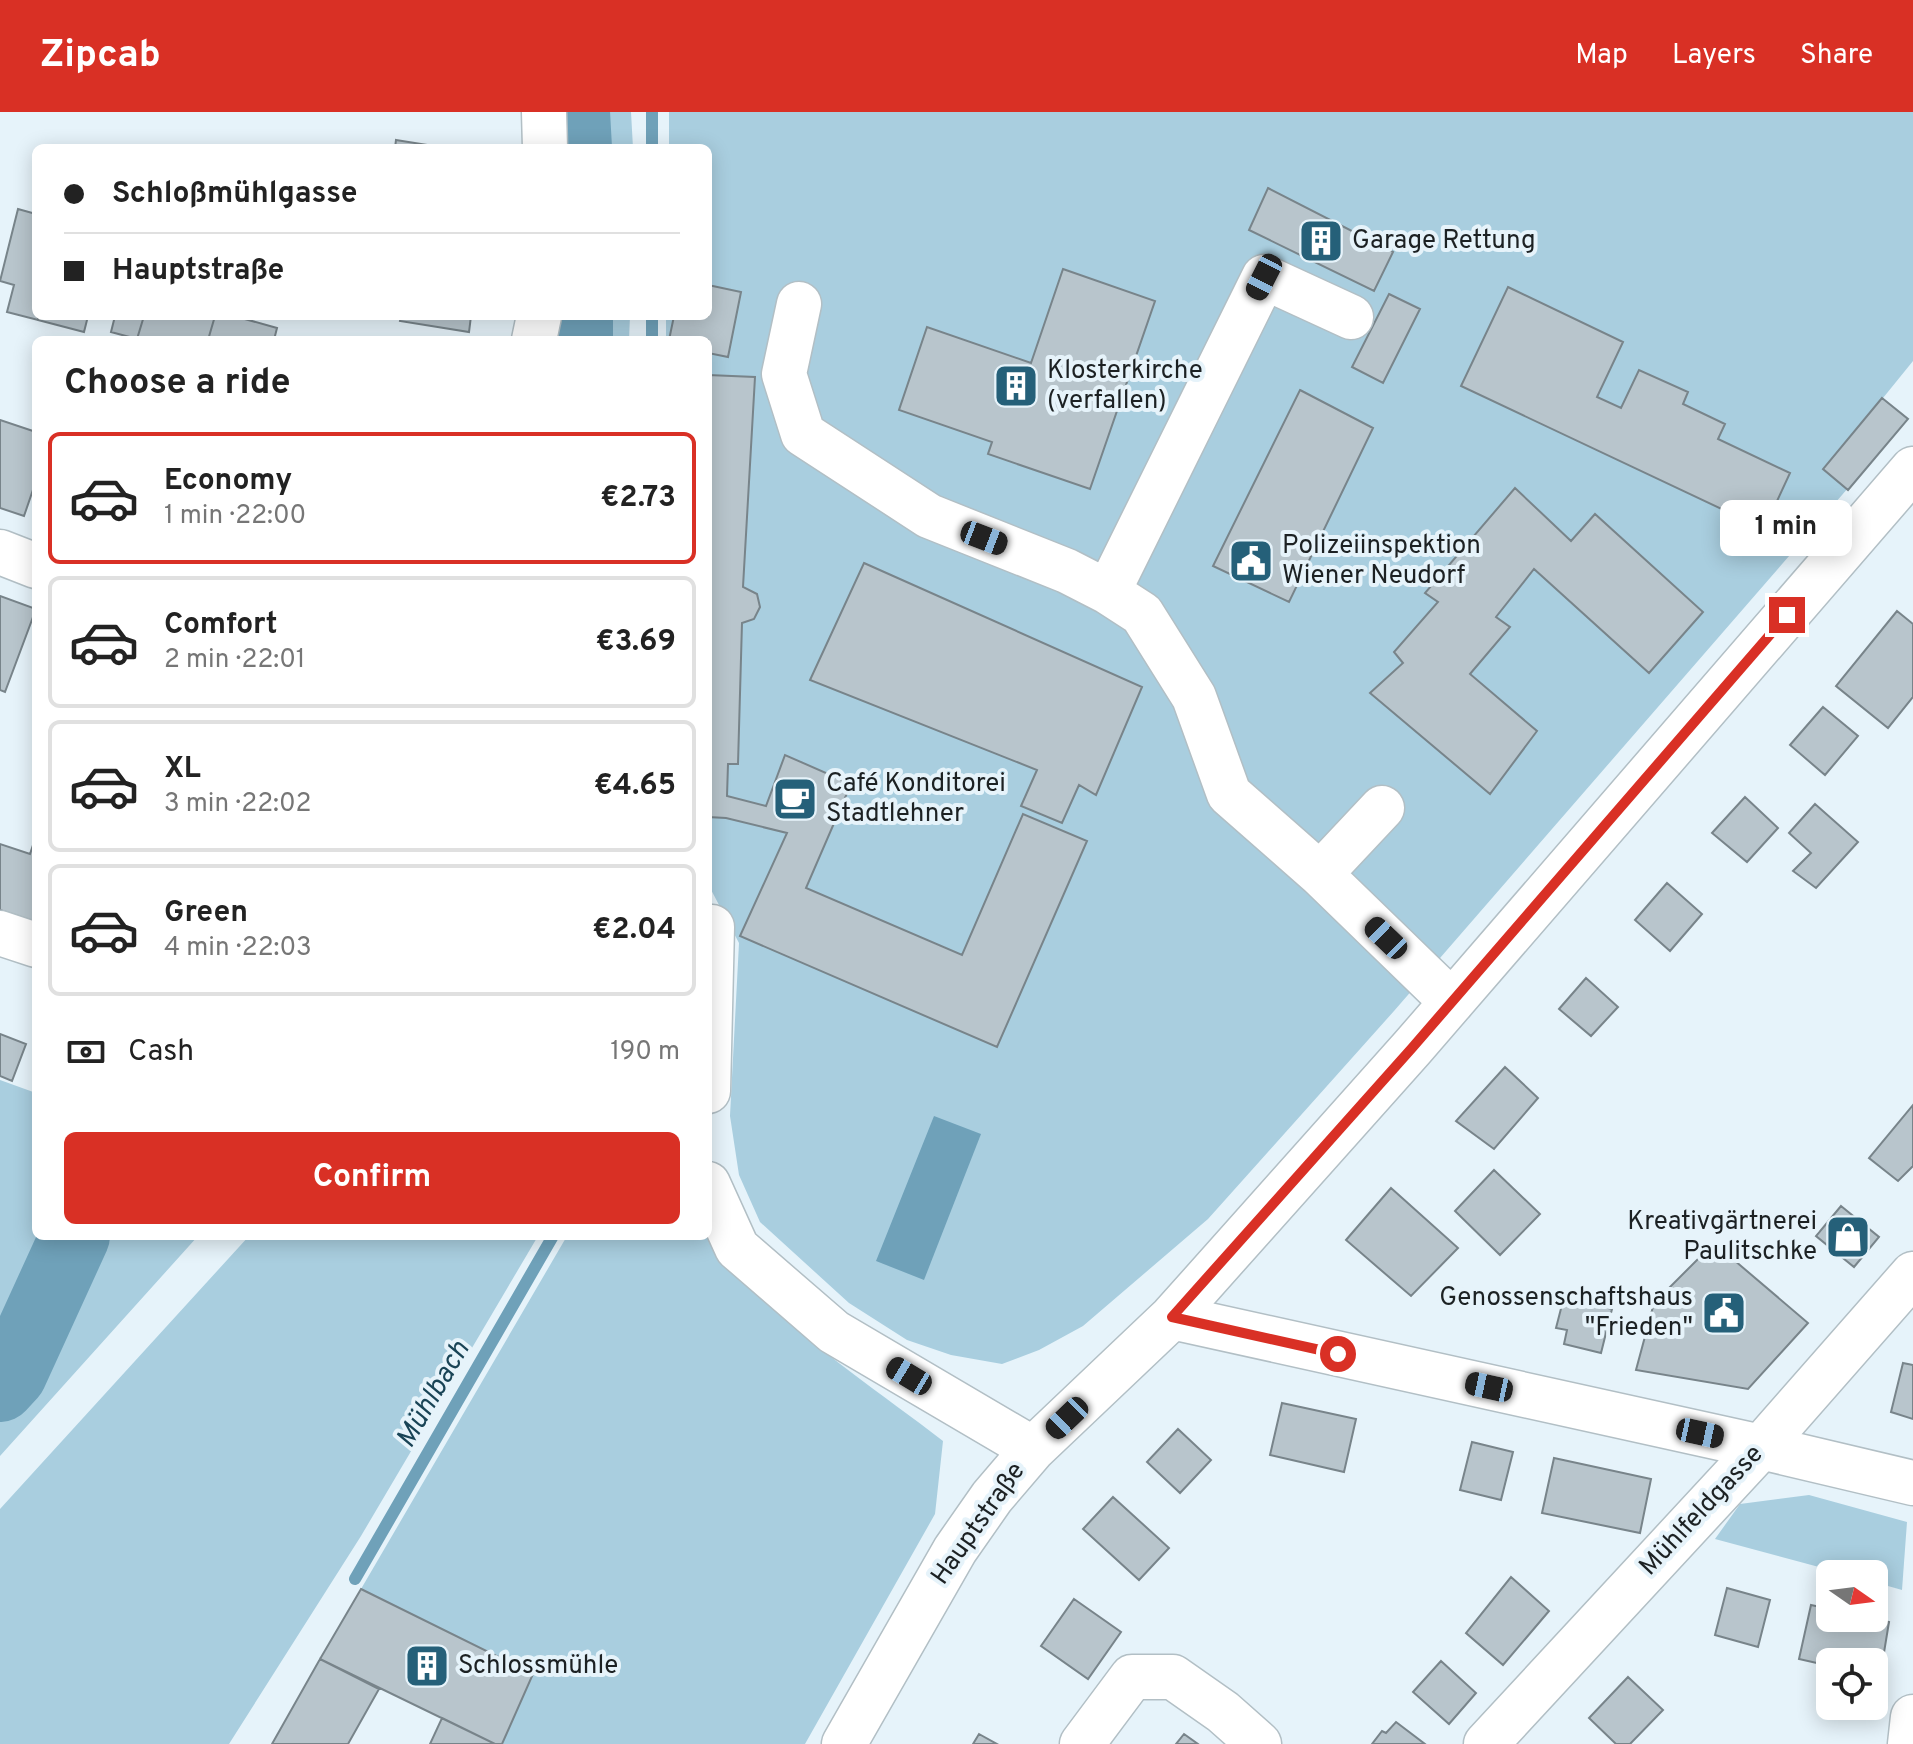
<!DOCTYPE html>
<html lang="en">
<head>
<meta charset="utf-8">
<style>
	body { margin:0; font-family:Overpass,sans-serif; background:#f2f2f2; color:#222; height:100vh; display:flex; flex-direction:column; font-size:30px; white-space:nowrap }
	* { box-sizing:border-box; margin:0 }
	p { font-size:26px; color:#767676 }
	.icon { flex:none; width:44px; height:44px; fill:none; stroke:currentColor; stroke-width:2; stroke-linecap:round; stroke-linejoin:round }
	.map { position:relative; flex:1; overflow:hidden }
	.details { position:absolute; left:32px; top:224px; width:680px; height:904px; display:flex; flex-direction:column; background:#fff; border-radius:12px; box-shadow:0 4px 20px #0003 }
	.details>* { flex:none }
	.hud { position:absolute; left:32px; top:32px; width:680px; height:176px; border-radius:12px; box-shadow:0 4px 20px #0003; display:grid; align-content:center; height:176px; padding:0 32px; background:#fff }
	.needle { width:52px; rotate:104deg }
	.controls { position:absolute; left:1816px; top:1448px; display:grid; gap:16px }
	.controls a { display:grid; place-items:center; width:72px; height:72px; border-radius:12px; background:#fff; box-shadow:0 4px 20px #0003; font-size:40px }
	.end { position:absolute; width:36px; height:36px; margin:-18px; border:10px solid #d93025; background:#fff; box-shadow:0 0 0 4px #fff }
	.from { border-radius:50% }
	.bubble { position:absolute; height:56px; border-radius:12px; background:#fff; box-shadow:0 4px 20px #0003; font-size:26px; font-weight:700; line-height:56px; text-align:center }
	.car { position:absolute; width:24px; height:48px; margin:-24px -12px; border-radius:10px; box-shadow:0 0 6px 2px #0007; background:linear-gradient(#222 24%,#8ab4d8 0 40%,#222 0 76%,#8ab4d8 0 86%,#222 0) }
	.hud b { display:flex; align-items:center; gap:28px; height:76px; font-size:30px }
	.hud b+b { border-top:2px solid #e0e0e0 }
	.hud i { width:20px; height:20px; background:#222 }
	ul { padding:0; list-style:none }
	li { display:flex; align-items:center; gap:24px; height:132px; margin:0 16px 12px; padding:0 16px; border:4px solid #e0e0e0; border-radius:12px }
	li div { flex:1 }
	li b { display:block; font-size:30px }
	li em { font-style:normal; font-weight:700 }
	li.active { border-color:#d93025 }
	li>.icon { width:72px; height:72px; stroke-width:1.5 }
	h2 { padding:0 32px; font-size:36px; line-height:96px }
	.pay { display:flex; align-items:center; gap:20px; height:88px; padding:0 32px; font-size:30px }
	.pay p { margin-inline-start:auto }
	.cta { display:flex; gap:16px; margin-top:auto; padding:16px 32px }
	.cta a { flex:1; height:92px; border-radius:12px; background:#d93025; color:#fff; font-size:32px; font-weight:700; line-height:92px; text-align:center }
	header { display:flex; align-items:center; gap:48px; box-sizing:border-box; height:112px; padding:0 40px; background:#d93025; color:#fff }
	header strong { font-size:38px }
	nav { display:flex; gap:44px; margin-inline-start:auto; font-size:28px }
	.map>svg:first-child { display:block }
	.green { fill:#a9cedf }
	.water { fill:#6fa1b9 }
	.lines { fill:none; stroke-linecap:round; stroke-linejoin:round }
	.stream { stroke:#6fa1b9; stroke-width:12 }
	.river { stroke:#6fa1b9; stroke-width:70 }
	.building { fill:#b8c5cc; stroke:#78848a; stroke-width:2 }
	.minor-casing { stroke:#b2bfc5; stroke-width:47 }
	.minor { stroke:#fff; stroke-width:44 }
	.route { stroke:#d93025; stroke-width:10 }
	.labels { text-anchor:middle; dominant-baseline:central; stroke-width:8; stroke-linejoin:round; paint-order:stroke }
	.poi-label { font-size:26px; fill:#1c2123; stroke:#e6f3fa; text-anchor:start }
	.street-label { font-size:26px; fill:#1c2123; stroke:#e6f3fa }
	.water-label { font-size:28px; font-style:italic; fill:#194456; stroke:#e6f3fa }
</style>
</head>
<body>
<header>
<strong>Zipcab</strong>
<nav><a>Map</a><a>Layers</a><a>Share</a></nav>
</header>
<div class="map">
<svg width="1913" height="1632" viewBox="0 0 1913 1632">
	<rect width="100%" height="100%" fill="#e6f3fa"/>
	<!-- green -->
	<path class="green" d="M587,0H631L633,36H587Z
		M669,0H1913V249L1883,286L1908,307L1394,899L1208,1107L1083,1214L1039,1238L1002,1252L951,1243L907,1228L849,1191L760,1110L739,1063L730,1004L739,831L708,772V228H666V204H708V36H669Z
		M558,204H630L629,228H555Z
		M0,968L36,981V1124H198L0,1344Z
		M249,1124H538L361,1424L229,1632H0V1397Z
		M567,1124H708C769,1208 861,1266 943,1329L935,1402L805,1632H502L533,1562L361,1477Z
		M1809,1383L1907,1410L1902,1478L1874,1470V1462H1845L1715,1427L1740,1392Z"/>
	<!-- water -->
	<path class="water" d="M934,1004L981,1022L924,1168L876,1149Z"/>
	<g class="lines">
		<!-- stream -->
		<path class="stream" d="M652,36V0
			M652,228V204
			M355,1467L553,1124"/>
		<!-- river -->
		<path class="river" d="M575,0L577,36
			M578,204V228
			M0,1275L12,1262L75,1124"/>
	</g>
	<!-- building -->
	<path class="building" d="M396,28L446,36H395Z
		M1268,76L1393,140L1374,179L1249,118Z
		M18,97L36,102L38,208L7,200L14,173L0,169Z
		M1063,157L1155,189L1090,377L988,342L992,330L899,298L927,215L1031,251Z
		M708,173L741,180L728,245L708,241V228H669L674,204H708Z
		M1508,175L1623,230L1597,285L1621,296L1639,258L1688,280L1683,292L1725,312L1718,327L1790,361L1764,417L1461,274Z
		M1389,182L1420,197L1383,271L1352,255Z
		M39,204H88L84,220L38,208Z
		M115,204H144L137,227L111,220Z
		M144,204H215L208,228H139L137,227Z
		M215,204H234L277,216L274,228H208Z
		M401,204H471L469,220L400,209Z
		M708,263L755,265L743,475L757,482L760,495L754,507L742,511L738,652H728L727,684L766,694L785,643L851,672L806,776L962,843L1023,702L1087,729L997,935L740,824L787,721L726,706L708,705Z
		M1300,278L1373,316L1289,490L1213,454Z
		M1882,286L1908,307L1848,378L1823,357Z
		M0,308L36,320V369L24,404L0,396Z
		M1515,376L1571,429L1595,402L1703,500L1649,561L1534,457L1496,505L1510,515L1470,562L1537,619L1490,682L1370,581L1403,551L1394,540L1438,490L1425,481Z
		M864,451L1142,575L1096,683L1079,673L1062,711L1021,694L1037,658L810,568Z
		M0,484L36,497L5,580L0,578Z
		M1897,499L1913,512V585L1888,616L1836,574Z
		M1823,595L1858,624L1825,663L1790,633Z
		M1745,685L1778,716L1747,750L1712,721Z
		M1815,692L1858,730L1816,776L1793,759L1811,741L1789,721Z
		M36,724V810L0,798V732L30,742Z
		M1667,771L1702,802L1670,839L1635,808Z
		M1586,866L1618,895L1591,924L1559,897Z
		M0,922L26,932L12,969L0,964Z
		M1505,955L1538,986L1494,1037L1456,1009Z
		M1913,993V1054L1898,1069L1869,1046Z
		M1494,1058L1540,1102L1500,1143L1455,1099Z
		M1391,1076L1458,1136L1411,1184L1346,1128Z
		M1841,1094L1879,1125L1854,1155L1816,1124Z
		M1714,1131L1808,1211L1748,1277L1636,1258L1654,1191Z
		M1564,1185L1612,1197L1601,1241L1564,1232L1567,1218L1556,1216Z
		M1903,1251L1913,1253V1307L1891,1300Z
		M1282,1291L1356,1307L1344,1360L1270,1343Z
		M1178,1317L1211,1348L1180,1381L1147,1350Z
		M1472,1330L1513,1340L1501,1388L1460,1378Z
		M1554,1346L1651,1367L1640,1421L1542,1401Z
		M1113,1385L1169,1436L1139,1468L1083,1417Z
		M1511,1465L1549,1499L1503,1553L1466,1521Z
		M1727,1476L1770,1488L1758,1535L1715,1523Z
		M361,1477L533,1562L502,1632H495L320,1547Z
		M1074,1487L1121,1520L1088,1567L1041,1534Z
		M1811,1493L1830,1497V1506H1872L1889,1510L1880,1565L1874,1563V1550H1830V1554L1799,1547Z
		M320,1547L379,1577L348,1632H272Z
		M1441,1549L1476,1581L1449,1612L1413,1580Z
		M1628,1565L1663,1598L1630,1632H1616L1589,1606Z
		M442,1606L495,1632H430Z
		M1396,1610L1425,1632H1372L1382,1619L1386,1621Z
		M979,1622L997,1632H973Z
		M1184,1622L1198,1632H1176Z"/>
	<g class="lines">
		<!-- minor casing -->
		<g class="minor-casing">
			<path id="minor" d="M544,0L545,36
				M799,192L784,262L803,322L929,404L1067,459L1108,480L1142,502L1194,585L1229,682L1320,762L1452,890
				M534,228L539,204
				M0,440L36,454
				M1108,480L1264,165L1351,205
				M1320,762L1382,696
				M0,821L36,833
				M708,979L712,815
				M708,1072L737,1136L834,1220L1033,1337
				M1172,1205L1761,1335L1913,1371
				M844,1632L955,1438L992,1385L1033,1337L1172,1205L1412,936L1913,357
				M1082,1632L1132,1565H1173L1223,1600L1259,1632
				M1486,1632L1761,1335L1913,1162
				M1910,1632L1913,1605"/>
		</g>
		<!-- minor -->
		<use href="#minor" class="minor"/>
	</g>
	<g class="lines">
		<!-- route -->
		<path class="route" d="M1338,1242L1172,1205L1412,936L1787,503"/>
	</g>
	<!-- icons -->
	<defs>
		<g id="building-square" transform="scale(2.3)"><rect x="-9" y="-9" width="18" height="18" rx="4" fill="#256079" stroke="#e6f3fa"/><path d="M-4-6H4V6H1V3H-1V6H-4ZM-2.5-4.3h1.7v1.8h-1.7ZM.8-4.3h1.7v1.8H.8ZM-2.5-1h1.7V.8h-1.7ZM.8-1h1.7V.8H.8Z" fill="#fff"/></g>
		<g id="civic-square" transform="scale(2.3)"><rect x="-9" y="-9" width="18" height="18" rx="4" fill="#256079" stroke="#e6f3fa"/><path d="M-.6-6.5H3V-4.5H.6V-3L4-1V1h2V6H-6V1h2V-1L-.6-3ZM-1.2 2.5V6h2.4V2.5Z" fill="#fff"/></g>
		<g id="cafe-square" transform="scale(2.3)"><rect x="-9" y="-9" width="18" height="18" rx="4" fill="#256079" stroke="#e6f3fa"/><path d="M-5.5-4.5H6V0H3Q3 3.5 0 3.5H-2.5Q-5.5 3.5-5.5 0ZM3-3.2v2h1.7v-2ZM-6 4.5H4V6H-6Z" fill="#fff"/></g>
		<g id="shop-square" transform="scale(2.3)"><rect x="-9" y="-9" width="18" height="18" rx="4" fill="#256079" stroke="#e6f3fa"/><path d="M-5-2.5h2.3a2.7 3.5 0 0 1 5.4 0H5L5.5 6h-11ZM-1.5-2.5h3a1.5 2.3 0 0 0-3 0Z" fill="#fff"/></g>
	</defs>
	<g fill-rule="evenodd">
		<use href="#building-square" x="1321" y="129"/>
		<use href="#building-square" x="1016" y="274"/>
		<use href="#civic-square" x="1251" y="449"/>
		<use href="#cafe-square" x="795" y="687"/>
		<use href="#shop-square" x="1848" y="1125"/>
		<use href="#civic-square" x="1724" y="1201"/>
		<use href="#building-square" x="427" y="1554"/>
	</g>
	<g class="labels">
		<!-- poi labels -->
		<g class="poi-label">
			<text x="1352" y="129">Garage Rettung</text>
			<text x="1047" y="259">Klosterkirche<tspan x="1047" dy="30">(verfallen)</tspan></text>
			<text x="1282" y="434">Polizeiinspektion<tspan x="1282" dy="30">Wiener Neudorf</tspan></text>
			<text x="826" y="672">Café Konditorei<tspan x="826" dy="30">Stadtlehner</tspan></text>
			<text x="1817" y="1110" text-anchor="end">Kreativgärtnerei<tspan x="1817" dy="30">Paulitschke</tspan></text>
			<text x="1693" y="1186" text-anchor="end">Genossenschaftshaus<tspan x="1693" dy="30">"Frieden"</tspan></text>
			<text x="458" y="1554">Schlossmühle</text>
		</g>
		<!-- street labels -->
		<g class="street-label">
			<text transform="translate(1702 1399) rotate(-47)">Mühlfeldgasse</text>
			<text transform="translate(979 1412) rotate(-55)">Hauptstraße</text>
		</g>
		<!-- water labels -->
		<g class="water-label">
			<text transform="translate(434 1283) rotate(-60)">Mühlbach</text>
		</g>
	</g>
</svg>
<div class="controls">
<a><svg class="needle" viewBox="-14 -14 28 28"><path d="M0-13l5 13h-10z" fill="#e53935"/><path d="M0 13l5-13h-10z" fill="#767676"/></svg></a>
<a><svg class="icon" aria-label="locate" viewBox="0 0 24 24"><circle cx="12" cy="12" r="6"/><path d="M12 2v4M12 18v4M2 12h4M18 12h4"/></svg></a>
</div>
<i class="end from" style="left:1338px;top:1242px"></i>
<i class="end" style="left:1787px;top:503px"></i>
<div class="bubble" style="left:1720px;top:388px;width:132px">1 min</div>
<i class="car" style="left:1264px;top:165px;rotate:207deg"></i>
<i class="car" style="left:984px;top:426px;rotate:111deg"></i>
<i class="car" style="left:1386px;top:826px;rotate:314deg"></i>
<i class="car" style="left:909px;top:1264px;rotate:301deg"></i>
<i class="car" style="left:1489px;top:1275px;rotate:282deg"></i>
<i class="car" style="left:1067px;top:1306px;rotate:226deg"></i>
<i class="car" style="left:1700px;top:1321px;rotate:102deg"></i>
<div class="hud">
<b><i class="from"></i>Schloßmühlgasse</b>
<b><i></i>Hauptstraße</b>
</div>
<section class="details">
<h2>Choose a ride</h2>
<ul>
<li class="active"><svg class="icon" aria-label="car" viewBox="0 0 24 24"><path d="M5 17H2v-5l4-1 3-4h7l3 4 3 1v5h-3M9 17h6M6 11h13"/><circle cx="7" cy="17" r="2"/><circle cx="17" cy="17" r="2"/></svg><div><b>Economy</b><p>1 min · 22:00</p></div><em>€2.73</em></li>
<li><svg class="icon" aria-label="car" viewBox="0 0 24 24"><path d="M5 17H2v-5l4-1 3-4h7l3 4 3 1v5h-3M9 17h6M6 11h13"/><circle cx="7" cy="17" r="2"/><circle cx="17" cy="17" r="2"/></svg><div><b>Comfort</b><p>2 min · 22:01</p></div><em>€3.69</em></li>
<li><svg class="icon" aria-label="car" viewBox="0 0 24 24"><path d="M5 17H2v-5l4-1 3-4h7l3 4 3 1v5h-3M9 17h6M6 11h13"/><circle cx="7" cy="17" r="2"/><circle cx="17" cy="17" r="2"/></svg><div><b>XL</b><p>3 min · 22:02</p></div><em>€4.65</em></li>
<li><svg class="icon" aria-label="car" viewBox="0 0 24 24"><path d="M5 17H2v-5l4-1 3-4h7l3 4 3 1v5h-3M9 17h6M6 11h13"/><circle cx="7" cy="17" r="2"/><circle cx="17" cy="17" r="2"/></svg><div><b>Green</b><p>4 min · 22:03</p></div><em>€2.04</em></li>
</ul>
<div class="pay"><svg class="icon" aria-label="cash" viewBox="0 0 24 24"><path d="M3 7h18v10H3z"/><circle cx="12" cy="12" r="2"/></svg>Cash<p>190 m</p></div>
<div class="cta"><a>Confirm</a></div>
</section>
</div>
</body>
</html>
